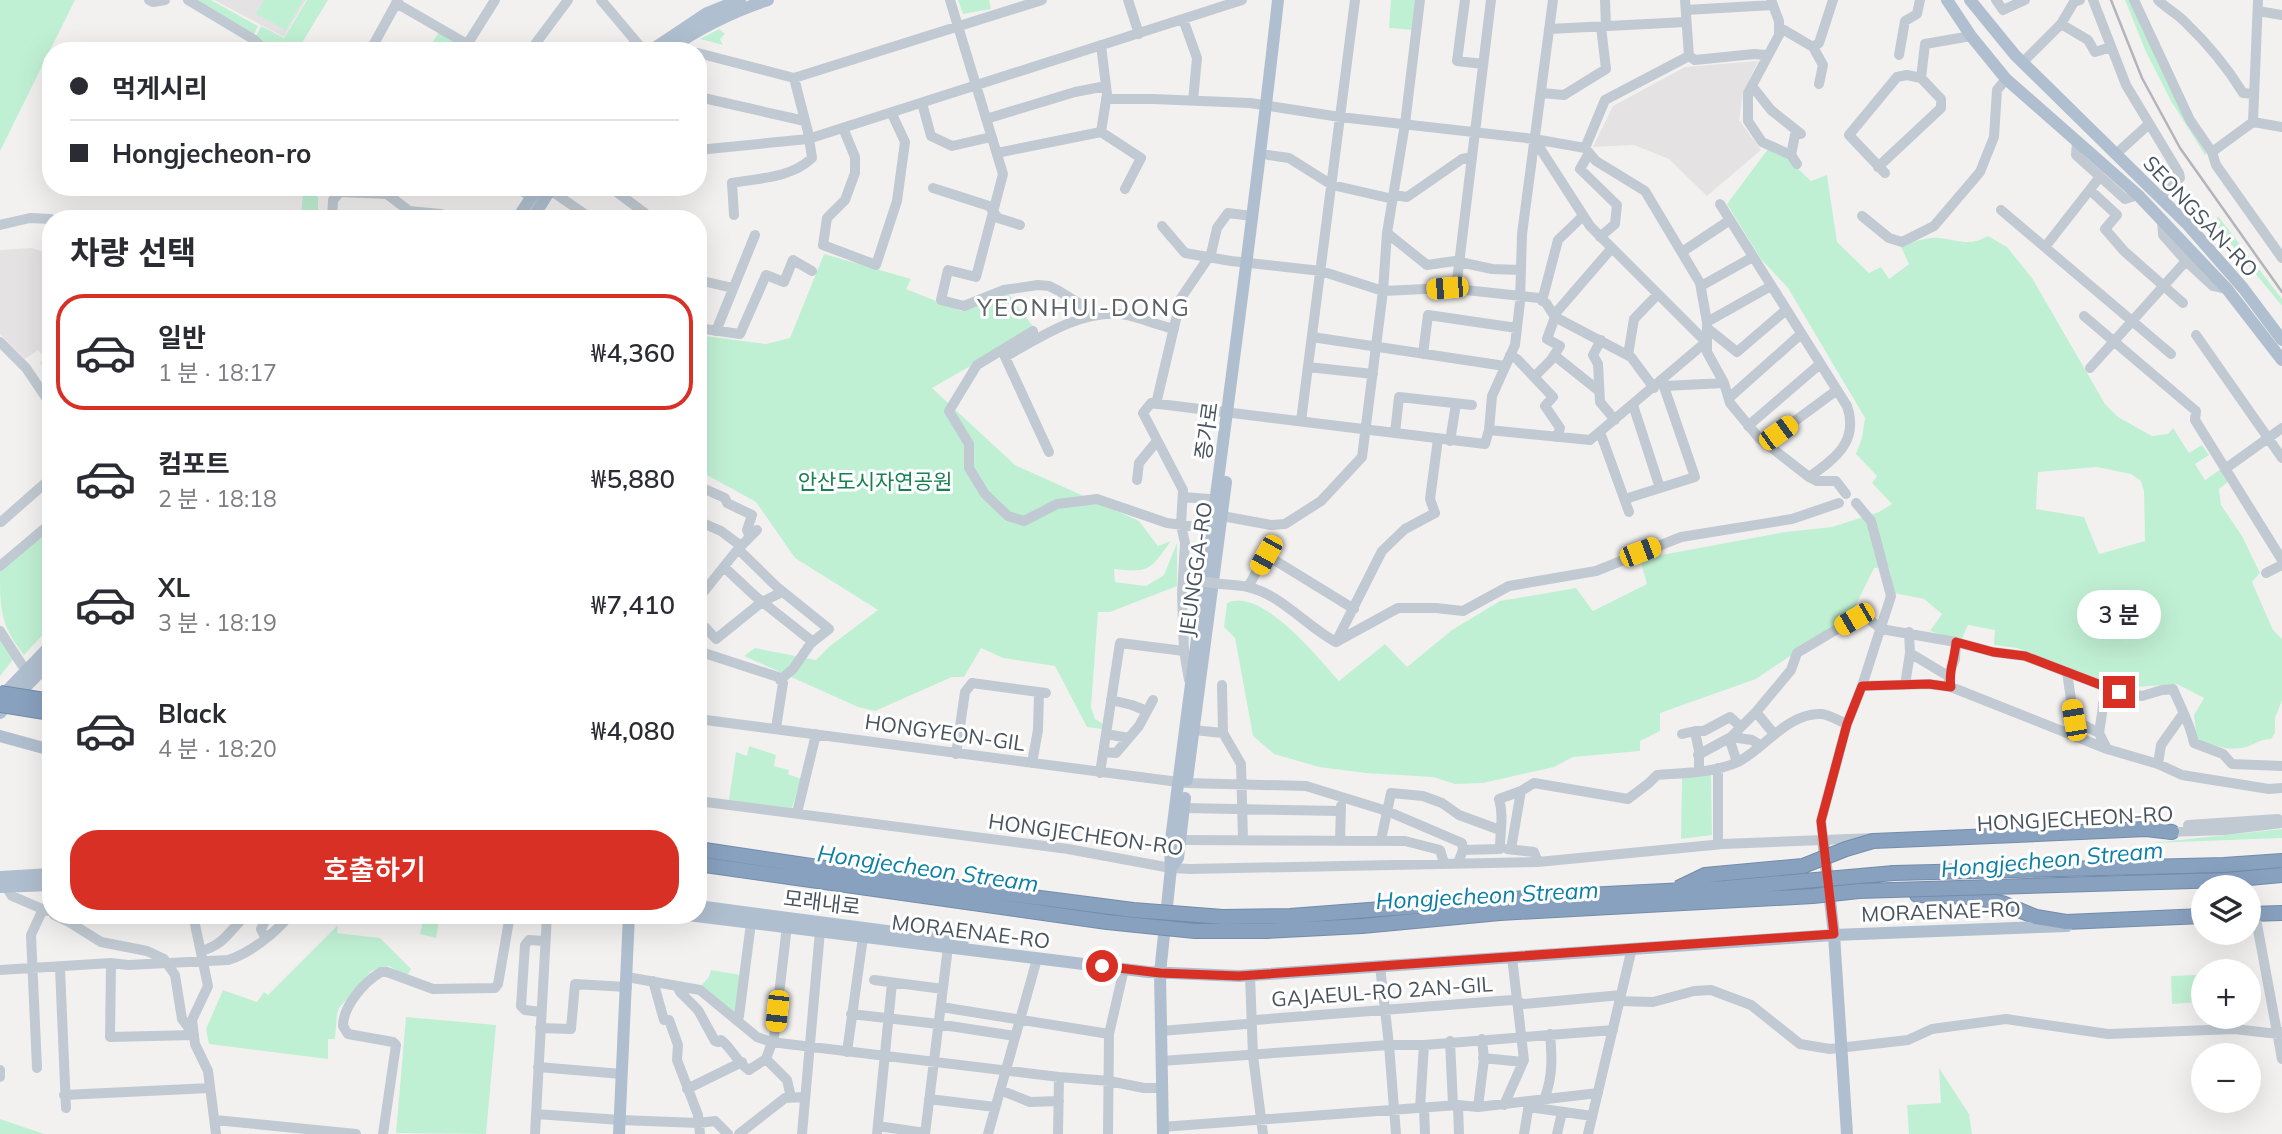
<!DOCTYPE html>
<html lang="ko">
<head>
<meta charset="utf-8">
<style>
	body { margin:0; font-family:Mulish,"Noto Sans KR",sans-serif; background:#f2f2f3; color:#2b2b33; height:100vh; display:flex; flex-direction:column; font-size:26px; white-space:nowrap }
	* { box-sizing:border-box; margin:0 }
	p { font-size:23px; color:#7c7c81 }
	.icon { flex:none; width:38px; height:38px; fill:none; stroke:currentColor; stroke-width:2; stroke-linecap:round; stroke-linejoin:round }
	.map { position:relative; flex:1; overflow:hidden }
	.panel { position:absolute; left:42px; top:210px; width:665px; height:714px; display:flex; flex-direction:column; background:#fff; border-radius:28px; box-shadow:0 7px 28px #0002 }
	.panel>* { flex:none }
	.guide { position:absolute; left:42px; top:42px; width:665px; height:154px; border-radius:28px; box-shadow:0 7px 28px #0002; display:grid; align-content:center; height:154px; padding:0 28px; background:#fff }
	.controls { position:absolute; left:2191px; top:875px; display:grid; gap:14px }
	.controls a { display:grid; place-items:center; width:70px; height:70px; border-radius:50%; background:#fff; box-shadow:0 7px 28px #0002; font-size:35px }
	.end { position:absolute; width:32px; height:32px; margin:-16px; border:9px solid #d93025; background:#fff; box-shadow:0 0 0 4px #fff }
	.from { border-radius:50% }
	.bubble { position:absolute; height:49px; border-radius:24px; background:#fff; box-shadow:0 7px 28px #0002; font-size:23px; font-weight:600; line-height:49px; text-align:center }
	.car { position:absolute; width:21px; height:42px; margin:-21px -10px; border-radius:9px; box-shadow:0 0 5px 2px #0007; background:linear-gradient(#f5c518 24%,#345 0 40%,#f5c518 0 76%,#345 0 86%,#f5c518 0) }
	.guide b { display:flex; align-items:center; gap:24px; height:66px; font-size:26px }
	.guide b+b { border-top:2px solid #e1e1e2 }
	.guide i { width:18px; height:18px; background:#2b2b33 }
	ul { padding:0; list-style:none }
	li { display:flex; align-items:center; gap:21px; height:116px; margin:0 14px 10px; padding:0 14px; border:4px solid transparent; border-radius:28px }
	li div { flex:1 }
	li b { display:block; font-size:26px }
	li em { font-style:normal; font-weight:600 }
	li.active { border-color:#d93025 }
	li>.icon { width:63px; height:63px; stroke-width:1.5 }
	h2 { padding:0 28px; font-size:32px; line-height:84px }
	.primary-button { display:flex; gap:14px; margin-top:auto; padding:14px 28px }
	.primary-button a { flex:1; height:80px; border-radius:28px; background:#d93025; color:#fff; font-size:28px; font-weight:600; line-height:80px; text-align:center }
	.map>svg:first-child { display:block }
	.education { fill:#e4e2e2 }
	.green { fill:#c0f0d4; fill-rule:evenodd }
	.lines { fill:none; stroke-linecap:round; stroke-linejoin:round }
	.highway-casing { stroke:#748cab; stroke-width:16 }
	.minor { stroke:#c1cad2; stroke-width:10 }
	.major { stroke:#b0bfcf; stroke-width:12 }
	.highway { stroke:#88a1bf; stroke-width:14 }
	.rail { stroke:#b3b5bb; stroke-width:2.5 }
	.highway-bridge-casing { stroke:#748cab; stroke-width:16; stroke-linecap:butt }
	.minor-bridge { stroke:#c1cad2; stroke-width:10 }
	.highway-bridge { stroke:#88a1bf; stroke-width:14 }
	.route { stroke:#d93025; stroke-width:9 }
	.labels { text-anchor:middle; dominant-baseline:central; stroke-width:6; stroke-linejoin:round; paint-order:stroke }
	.street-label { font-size:21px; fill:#48535e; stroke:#fff }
	.park-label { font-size:21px; fill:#178151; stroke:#fff }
	.water-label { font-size:23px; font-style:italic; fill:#0c7fa5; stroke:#fff }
	.quarter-label { font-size:24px; letter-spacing:2px; fill:#5d6065; stroke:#fff }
</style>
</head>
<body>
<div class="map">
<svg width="2282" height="1134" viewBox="0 0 2282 1134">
	<rect width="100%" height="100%" fill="#f3f1f0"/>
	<!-- education -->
	<path class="education" d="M214,0H306L284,37Z
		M1758,61L1743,93L1739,120L1761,150L1707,196L1669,159L1634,145L1593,147L1613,106L1685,67Z
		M32,248L51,254V381L40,363L44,357L38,350L25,359L0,334V250Z"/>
	<!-- green -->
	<path class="green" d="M0,0H75L0,151Z
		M190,0H211L258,26L253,36Z
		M264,0H303L286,30L256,14Z
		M307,0H328L297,51H281L255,38L261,26L284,38Z
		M958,0H989L991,9L963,14Z
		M1391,0H1418L1414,30L1389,28Z
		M2125,0H2136L2209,151L2205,155L2171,101L2146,52Z
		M719,29L725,34L720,39L723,45L700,39Z
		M440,31L462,46L459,51H426Z
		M1768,149L1781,153L1811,181L1827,175L1837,242L1869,273L1881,267L1889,279L1909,264L1901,247C1913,242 1926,237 1939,238C1959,240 1969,247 1988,236L2007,247L2032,278L2105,404L2118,417L2152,436L2168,434L2173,428L2189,453L2202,445L2209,455L2195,464L2205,480L2221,469L2228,482L2219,489L2221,505L2242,536L2260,573L2252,582L2273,630L2282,639V700L2275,718V733L2271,739C2261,739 2257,743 2249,746C2231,753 2214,745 2197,740L2194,715L2204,698L2177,684L2123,688L2017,648L1994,645L1995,630L1968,625L1961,641L1930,631L1942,614L1924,599L1894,593L1889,567L1874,568L1851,615L1756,679L1660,713V731L1640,741V751L1573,757L1554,767L1483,783L1455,784L1433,777L1365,773L1319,767L1274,754L1253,736L1235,638L1224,627L1227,603C1261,586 1319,659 1339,681L1385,644L1407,667L1452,630L1500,601L1576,588L1593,611L1647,584L1640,559L1785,532L1832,527L1879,512L1892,504L1872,483L1877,476L1856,454L1862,438L1865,418L1788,288L1761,259L1727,204ZM2097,467L2131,474L2141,481L2144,491L2145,541L2099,554L2084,517L2036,509L2038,472Z
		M303,191L315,194L318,198V219H301Z
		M2218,216L2282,299V306L2214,223Z
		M824,254L911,279L906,289L961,311L1007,292L1035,329L932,388L1015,465L1139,521L1158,546L1171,541C1150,570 1150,573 1114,569L1115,582L1146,586L1164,575L1177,543V586L1110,612H1098L1091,707L1095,719L1103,724L1102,729L1087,727L1055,666L1003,658L981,648L964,677H952L875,711L858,707L744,656L755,648L816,660L830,646L878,610L795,558L756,502L698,470V335L766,344L790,338Z
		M51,527V626L24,655C0,625 0,609 0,570Z
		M0,631L16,656L0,676Z
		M749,746L776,755L774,766L789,770L788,774L801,779L792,808L782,810L729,800L736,752L747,756Z
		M1711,774L1712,835L1681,839L1682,778Z
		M2282,829V838L2151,843Z
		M424,915H440L436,938L420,934Z
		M338,925L337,933L380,938L411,969L407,976L389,966L371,971L339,1008L337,1014L335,1039H328V1059L209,1044L206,1029L223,990L257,1002L264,992L268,995Z
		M711,970L741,975L736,1011L733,1013L700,987L709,977Z
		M2197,975L2199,1002L2172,1004L2171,976Z
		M406,1017L496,1025L486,1134L396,1133Z
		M1939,1068L1969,1114L1972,1134H1909L1907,1105L1941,1103Z
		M0,1119L44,1134H0Z"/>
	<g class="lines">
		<!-- highway casing -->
		<g class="highway-casing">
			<path id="highway" d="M2016,835L2146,829L2172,832
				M1894,873L2224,865L2282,861
				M1917,895L1972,897L2002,903L2036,917L2066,922L2203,916
				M2249,914L2282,913"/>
		</g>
		<!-- minor -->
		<path class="minor" d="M149,0L153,2L165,0
			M188,0L253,39L266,51
			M601,0L644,51
			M950,0L1003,174L976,277L948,270L941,300L964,306L1004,290L1038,285L1049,286L1059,291L1098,315
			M1128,0L1139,34
			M1465,0L1457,61L1483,64
			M1605,0L1606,26
			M1771,0L1779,21V35L1748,93V121L1762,142L1791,155L1797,164
			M1996,0L2003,10L2025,0
			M2093,0L2126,85L2179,173L2180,178L2162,197
			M2134,0L2190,120L2212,152L2216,165L2282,258
			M2158,0C2166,8 2176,13 2184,21C2206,42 2227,67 2243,93L2253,94
			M396,3L467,44
			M1686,10L1773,5
			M2258,11L2282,15
			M1183,19L1197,58L1193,101
			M2061,24L2088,40L2095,52L2111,47
			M1779,27L1813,47
			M1549,29L1686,22
			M673,46L691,51
			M370,51L398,0
			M463,51L495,0
			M530,51L568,0
			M698,53L794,78L1042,0
			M1899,55L1905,21L1917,14L1920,0
			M1689,56L1695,60L1754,54L1767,55
			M2023,62L2061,24L2074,2L2080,0
			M1819,84L1823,65L1813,47L1819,43L1833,0
			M1752,86L1771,110L1801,134
			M1541,93L1564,95L1606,69L1601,27
			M699,97L805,121
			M1106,99H1153L1250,103L1340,117L1534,139L1585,148L1596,161L1645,191L1700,283L1707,322V352L1724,383L1730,403L1759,438L1809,477L1817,481H1836L1846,494
			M922,103L931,136L952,146L991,137
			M986,119L1075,92L1106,86
			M2253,122L2258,0
			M843,128L855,157V173L845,200L827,218L823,245L876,265L897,201L905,142L892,114
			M698,129L700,54
			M1101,132L1107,94L1101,45
			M1534,139L1590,226L1706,342
			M2077,141L2076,155L2125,199L2138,195
			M1585,148L1605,100L1689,56L1685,0
			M698,150L808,139L1242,0
			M2212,152L2253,122L2282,127
			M997,153L1101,132L1141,158L1125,189
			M1589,153L1580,169L1617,205L1615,224L1600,237
			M2116,154L2149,124
			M1268,155L1289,158L1332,185L1393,199
			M1791,155L1796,130
			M1878,167L1941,108V99L1921,78L1925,44L1971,36
			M1885,173L1849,135L1897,77L1907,75L1921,78
			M516,187L531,197
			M610,187L650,217L649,219
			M933,188L989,206L998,218L1020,225
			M550,190L592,219
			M2091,191L2117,215L2105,229L2124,251L2183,303
			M1394,195L1407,197L1462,159L1472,157
			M1720,204L1847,406C1859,441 1836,458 1809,477
			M2001,210L2171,354
			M734,215L732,183C760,178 791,178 812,158L808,132L794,78
			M1862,216L1889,238L1902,242L1934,226L1980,172L1994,137L1997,90L2006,79
			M332,219L333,200L340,192L387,194L409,211L441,214L458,219
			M2162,220L2163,235L2186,261L2213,286L2226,289
			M0,225L30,218L51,219
			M1162,226L1185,253L1231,261L1321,271L1383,291L1447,288L1539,298L1546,303L1555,317L1547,339L1560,346L1551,360L1534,377
			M1387,233L1427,265L1455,261L1492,269L1521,270
			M2045,247L2099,178
			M1682,252L1730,220
			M698,280L733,288
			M1701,286L1753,257
			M1456,289L1491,0
			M1542,301L1558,240L1583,216
			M1554,315L1611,249
			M2084,316L2196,411L2195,420L2282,560
			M1555,317L1631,357L1654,388
			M1707,322L1771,286
			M698,328L740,334L766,275L784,282L793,260L812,271
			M1707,328L1737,352L1786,310
			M716,331L755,235
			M2196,335L2282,458
			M1312,337L1505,366
			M1601,340L1593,355L1598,364L1600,402L1615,420
			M1033,341V331L977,365L949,411L969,444V468L985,494L1008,516L1024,521L1057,504L1097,499L1167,523L1205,528
			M0,342L26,368L51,405
			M1423,354L1428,315L1517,328
			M1510,355L1517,359L1553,397L1545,406L1560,428L1557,437
			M1554,355L1599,391
			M1628,355L1634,319L1658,294
			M1308,367L1373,374
			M2090,368L2186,261
			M1664,386L1724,383
			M1729,398L1801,334
			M1156,404L1181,298L1211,254L1217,228L1228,213L1252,216
			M1633,405L1660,488
			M1301,421L1355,0
			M1748,426L1820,364
			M1489,430L1590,440L1706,342
			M1600,432L1629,512
			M1395,433L1399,397L1472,405
			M1450,441L1456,404
			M1765,443L1837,390
			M1049,452L1005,357C1040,337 1085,307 1127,315C1143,319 1158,325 1174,329
			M2225,469L2282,428
			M1137,480L1139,463L1157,441
			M698,486L725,498L727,503L752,515L747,530L750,537
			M1183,497L1209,499
			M1625,499L1695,477L1662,381
			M698,507L702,509L698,520
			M1222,516L1271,525L1285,524L1321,501L1362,457L1383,291L1387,233L1405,124L1420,0
			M698,521L721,531L741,546
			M1,522L51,478
			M738,549L778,588L829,629L811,643L793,669L780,680
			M0,566L51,523
			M724,567L755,596L813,642
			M2266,573L2282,565
			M1221,584C1230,585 1239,585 1248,587C1282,595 1306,626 1336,642L1398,608H1436L1463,611L1509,586L1596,571L1681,537L1792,519L1839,503
			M1248,587L1266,555L1354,609
			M698,599L738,549L757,530
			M698,624L706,628L716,639L762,602L782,592
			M0,631L22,665L51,678
			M1336,642L1382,551L1405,529L1435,513L1430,499L1438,439
			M698,651L778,677L783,683L776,728
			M1910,653L1948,676L1951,687
			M2067,672L2074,720L2099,733L2107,749
			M1948,676L1955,659L1956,642
			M1189,680L1184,651L1182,594L1185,543L1181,525L1183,490L1143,413L1151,403L1485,444L1489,430L1492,396L1515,345L1520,302L1522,234L1553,0
			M1222,685L1223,733L1241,764L1243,840
			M1905,685L1910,653L1909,632
			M1862,686L1929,684L1951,687L2107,749L2158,764L2182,775L2269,789L2282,788
			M1111,700L1132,705L1147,711
			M2103,704L2130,695
			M1756,712L1774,734
			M698,719L1186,783L1306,786L1387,811L1462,843L1463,850L1458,863
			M1193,730L1223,733
			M1695,731H1704L1730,717L1741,727
			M2099,733L2106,687
			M1106,734L1129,738
			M1682,734L1695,731L1699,751V771
			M1731,737L1752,740L1760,745
			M1729,738L1737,762
			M1103,752L1116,753L1139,726L1153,700
			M956,754L965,692L972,683L1046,693
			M1698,755L1731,737L1756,712L1791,670L1797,653L1854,619H1869L1881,629L1956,642L1993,652L2025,656L2119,692L2142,696L2162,690L2173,689C2181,708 2190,723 2194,743L2223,754L2232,764L2282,766
			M1032,763L1038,730L1039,692
			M2158,764L2161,745L2183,714
			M1718,768V844
			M1100,773L1120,643L1184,651
			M1521,791L1534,783L1628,799L1649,783L1657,775C1683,773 1714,773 1738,762C1765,748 1788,712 1822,714C1830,715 1839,721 1847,724
			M698,801L1068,849L1171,868L1190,869L1538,862L1723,844L1874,838
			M1183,808L1339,811
			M797,813L816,734
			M2188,825L2278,819
			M2168,832L2225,830L2282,823
			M1823,839L1821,821L1847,724L1862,686L1891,596L1871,521L1856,503
			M1182,840L1405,841L1440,850L1444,863
			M1340,840L1341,806
			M1381,840L1391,793L1423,796L1442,803L1459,815L1500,830
			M1507,849L1534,852L1538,862
			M1463,850L1500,849C1500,831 1504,816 1499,799L1521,791L1511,849
			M3,882L12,896L47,911
			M54,915L69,922L101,942L147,951L164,959L175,975L182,1019L194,1035
			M193,915L208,986L192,1020L195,1044L208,1071L216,1134
			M2256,919L2282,1059
			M265,937L261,929L268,915
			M201,951C225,945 229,930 247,915
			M111,963L110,1037L194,1035
			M1380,966L1389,1045L1396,1134
			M60,968L66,1108
			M0,970L111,963L128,965L228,960C251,953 275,933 290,915
			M1250,975L1253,1056L1263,1134
			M627,977L700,990L757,1037L771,1042L1059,1077L1109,1081L1144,1088H1162
			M874,980L943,989
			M653,981L664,1020H669L678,1045L677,1060L698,1115L700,1134
			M677,986L680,992L698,1010L715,1041L718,1042L721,1040C732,1048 738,1064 749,1070L766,1059L774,1037L787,926
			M1619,1001L1653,1002L1694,991L1711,990L1751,1005L1800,1044L1830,1049L1908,1040L1932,1029L2006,1019L2108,1034L2234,1029L2278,1034L2282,1032
			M941,1007L1109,1034L1108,1134
			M541,1012L525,1010L521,1006L525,945L529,940L544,941
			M851,1014L930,1023L1015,1036
			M736,1020L739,1016L751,923
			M540,1028L571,1029L575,984L627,987
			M1161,1031L1246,1024L1255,1020L1512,1000L1524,1004L1621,995
			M1109,1034L1124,969
			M1450,1041L1453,1105
			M847,1052L863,937
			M1483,1058L1523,1062
			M766,1059L787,1080L791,1097
			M1161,1061L1389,1045H1424L1613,1030
			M538,1067L622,1074
			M37,1068L31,935L43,909
			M0,1070V1077
			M687,1089L742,1062
			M1000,1090L1030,1102L1059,1101
			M64,1095L210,1088
			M1545,1097C1553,1075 1552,1057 1550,1034
			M929,1099L995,1107
			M1458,1105L1459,1134
			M1504,1105L1524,1060L1512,957
			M1478,1107L1484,1059L1482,1039
			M1529,1107L1592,1116
			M1420,1108L1424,1045
			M1424,1108L1425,1134
			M536,1114L620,1120L699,1123L715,1121L728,1134
			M215,1120L356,1134
			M878,1126L925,1133
			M1162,1127L1458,1105L1478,1107L1598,1093
			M383,1134L396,1045L393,1042L348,1034L343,1026C343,1006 364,982 381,972H387L433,989L495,988L498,984L510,915
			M535,1134L547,915
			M739,1134L785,1098L805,1097
			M802,1134L820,931
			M877,1134L892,983
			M925,1134L948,947
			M988,1134L1037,959
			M1058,1134L1059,1077
			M1524,1134L1529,1104
			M1557,1134L1562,1112
			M1588,1134L1632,948"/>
		<!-- major -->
		<path class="major" d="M1947,0L1971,36L2006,79L2138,195L2227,289L2282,360
			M1970,0L2015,55L2188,225L2243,288L2282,340
			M650,51L707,13L740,0
			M666,51C698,29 731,12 768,0
			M517,219L538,187
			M532,219L552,187
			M0,698L51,645
			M0,713L51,661
			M0,736L51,750
			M1187,780L1226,482
			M1823,839L1834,935L1847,1134
			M1171,868L1178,858L1185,798
			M0,877L51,874
			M0,887L51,885
			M698,906L963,941
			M688,915L1148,972L1239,976L1834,935L2067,926
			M619,1134L629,915
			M1163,1134L1160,973L1171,868L1170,848C1205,565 1247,283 1278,0"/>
		<!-- highway -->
		<use href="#highway" class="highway"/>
		<!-- rail -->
		<path class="rail" d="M2111,0L2142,78L2180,148L2282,292"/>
		<!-- highway-bridge casing -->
		<g class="highway-bridge-casing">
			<path id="highway-bridge" d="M0,693L51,701
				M0,705L51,713
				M698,849L918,882L1133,910L1223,917L1290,916L1526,898L1725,888L1894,873
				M698,864L1107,922L1195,931H1267L1362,926L1500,913L1813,896L1859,891L2227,880L2282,875
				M1678,888L1705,875L1803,866L1846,849L1873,841L2016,835"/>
		</g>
		<!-- minor-bridge -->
		<path class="minor-bridge" d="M1189,580L1221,584"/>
		<!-- highway-bridge -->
		<use href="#highway-bridge" class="highway-bridge"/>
	</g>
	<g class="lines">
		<!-- route -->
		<path class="route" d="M1102,966L1160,973L1239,976L1834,934L1821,821L1847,724L1862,686L1929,684L1951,687C1948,672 1955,658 1956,642L1993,652L2025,656L2119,692"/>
	</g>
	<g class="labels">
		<!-- street labels -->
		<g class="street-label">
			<text transform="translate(2201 216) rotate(47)">SEONGSAN-RO</text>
			<text transform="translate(1206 431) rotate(-82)">증가로</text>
			<text transform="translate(1195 569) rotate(-82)">JEUNGGA-RO</text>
			<text transform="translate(945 732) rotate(8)">HONGYEON-GIL</text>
			<text transform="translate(2075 818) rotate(-3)">HONGJECHEON-RO</text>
			<text transform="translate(1086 834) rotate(8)">HONGJECHEON-RO</text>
			<text transform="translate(822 902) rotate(7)">모래내로</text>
			<text transform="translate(1941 911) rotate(-2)">MORAENAE-RO</text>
			<text transform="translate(971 931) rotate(7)">MORAENAE-RO</text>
			<text transform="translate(1382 991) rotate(-4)">GAJAEUL-RO 2AN-GIL</text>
		</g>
		<!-- park labels -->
		<g class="park-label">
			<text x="875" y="481">안산도시자연공원</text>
		</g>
		<!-- water labels -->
		<g class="water-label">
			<text transform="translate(2052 859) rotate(-5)">Hongjecheon Stream</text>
			<text transform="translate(928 868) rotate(8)">Hongjecheon Stream</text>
			<text transform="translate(1487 895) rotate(-3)">Hongjecheon Stream</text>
		</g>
		<!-- quarter labels -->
		<g class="quarter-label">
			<text x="1084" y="307">YEONHUI-DONG</text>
		</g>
	</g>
</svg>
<div class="controls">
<a><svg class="icon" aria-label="layers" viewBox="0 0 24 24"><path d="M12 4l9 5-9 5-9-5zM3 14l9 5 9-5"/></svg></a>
<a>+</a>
<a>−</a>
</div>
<i class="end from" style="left:1102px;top:966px"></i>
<i class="end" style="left:2119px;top:692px"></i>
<div class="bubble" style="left:2077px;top:590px;width:84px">3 분</div>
<i class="car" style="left:1447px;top:288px;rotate:265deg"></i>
<i class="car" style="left:1778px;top:433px;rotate:54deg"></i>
<i class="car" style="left:1640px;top:552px;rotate:69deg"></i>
<i class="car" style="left:1266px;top:555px;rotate:209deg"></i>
<i class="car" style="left:1854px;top:619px;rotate:240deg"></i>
<i class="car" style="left:2074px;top:720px;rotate:350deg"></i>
<i class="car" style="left:777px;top:1011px;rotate:186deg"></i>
<div class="guide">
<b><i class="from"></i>먹게시리</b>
<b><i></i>Hongjecheon-ro</b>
</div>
<section class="panel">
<h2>차량 선택</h2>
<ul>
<li class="active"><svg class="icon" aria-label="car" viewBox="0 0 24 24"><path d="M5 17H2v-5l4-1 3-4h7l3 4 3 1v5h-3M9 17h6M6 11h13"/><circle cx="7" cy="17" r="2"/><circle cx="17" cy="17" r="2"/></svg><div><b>일반</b><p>1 분 · 18:17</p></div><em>₩4,360</em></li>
<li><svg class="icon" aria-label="car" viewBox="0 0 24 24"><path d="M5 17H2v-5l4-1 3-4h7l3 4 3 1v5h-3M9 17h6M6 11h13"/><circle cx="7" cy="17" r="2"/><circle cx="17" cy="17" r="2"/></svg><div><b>컴포트</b><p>2 분 · 18:18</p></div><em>₩5,880</em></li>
<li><svg class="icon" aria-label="car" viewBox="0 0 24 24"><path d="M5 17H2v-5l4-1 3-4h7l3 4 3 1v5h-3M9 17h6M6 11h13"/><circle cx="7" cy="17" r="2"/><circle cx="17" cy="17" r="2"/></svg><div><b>XL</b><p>3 분 · 18:19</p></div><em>₩7,410</em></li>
<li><svg class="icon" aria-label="car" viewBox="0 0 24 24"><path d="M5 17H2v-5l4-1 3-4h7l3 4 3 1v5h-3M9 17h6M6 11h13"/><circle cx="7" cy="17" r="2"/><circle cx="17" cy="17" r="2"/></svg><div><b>Black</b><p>4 분 · 18:20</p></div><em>₩4,080</em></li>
</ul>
<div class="primary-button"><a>호출하기</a></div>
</section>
</div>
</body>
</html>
